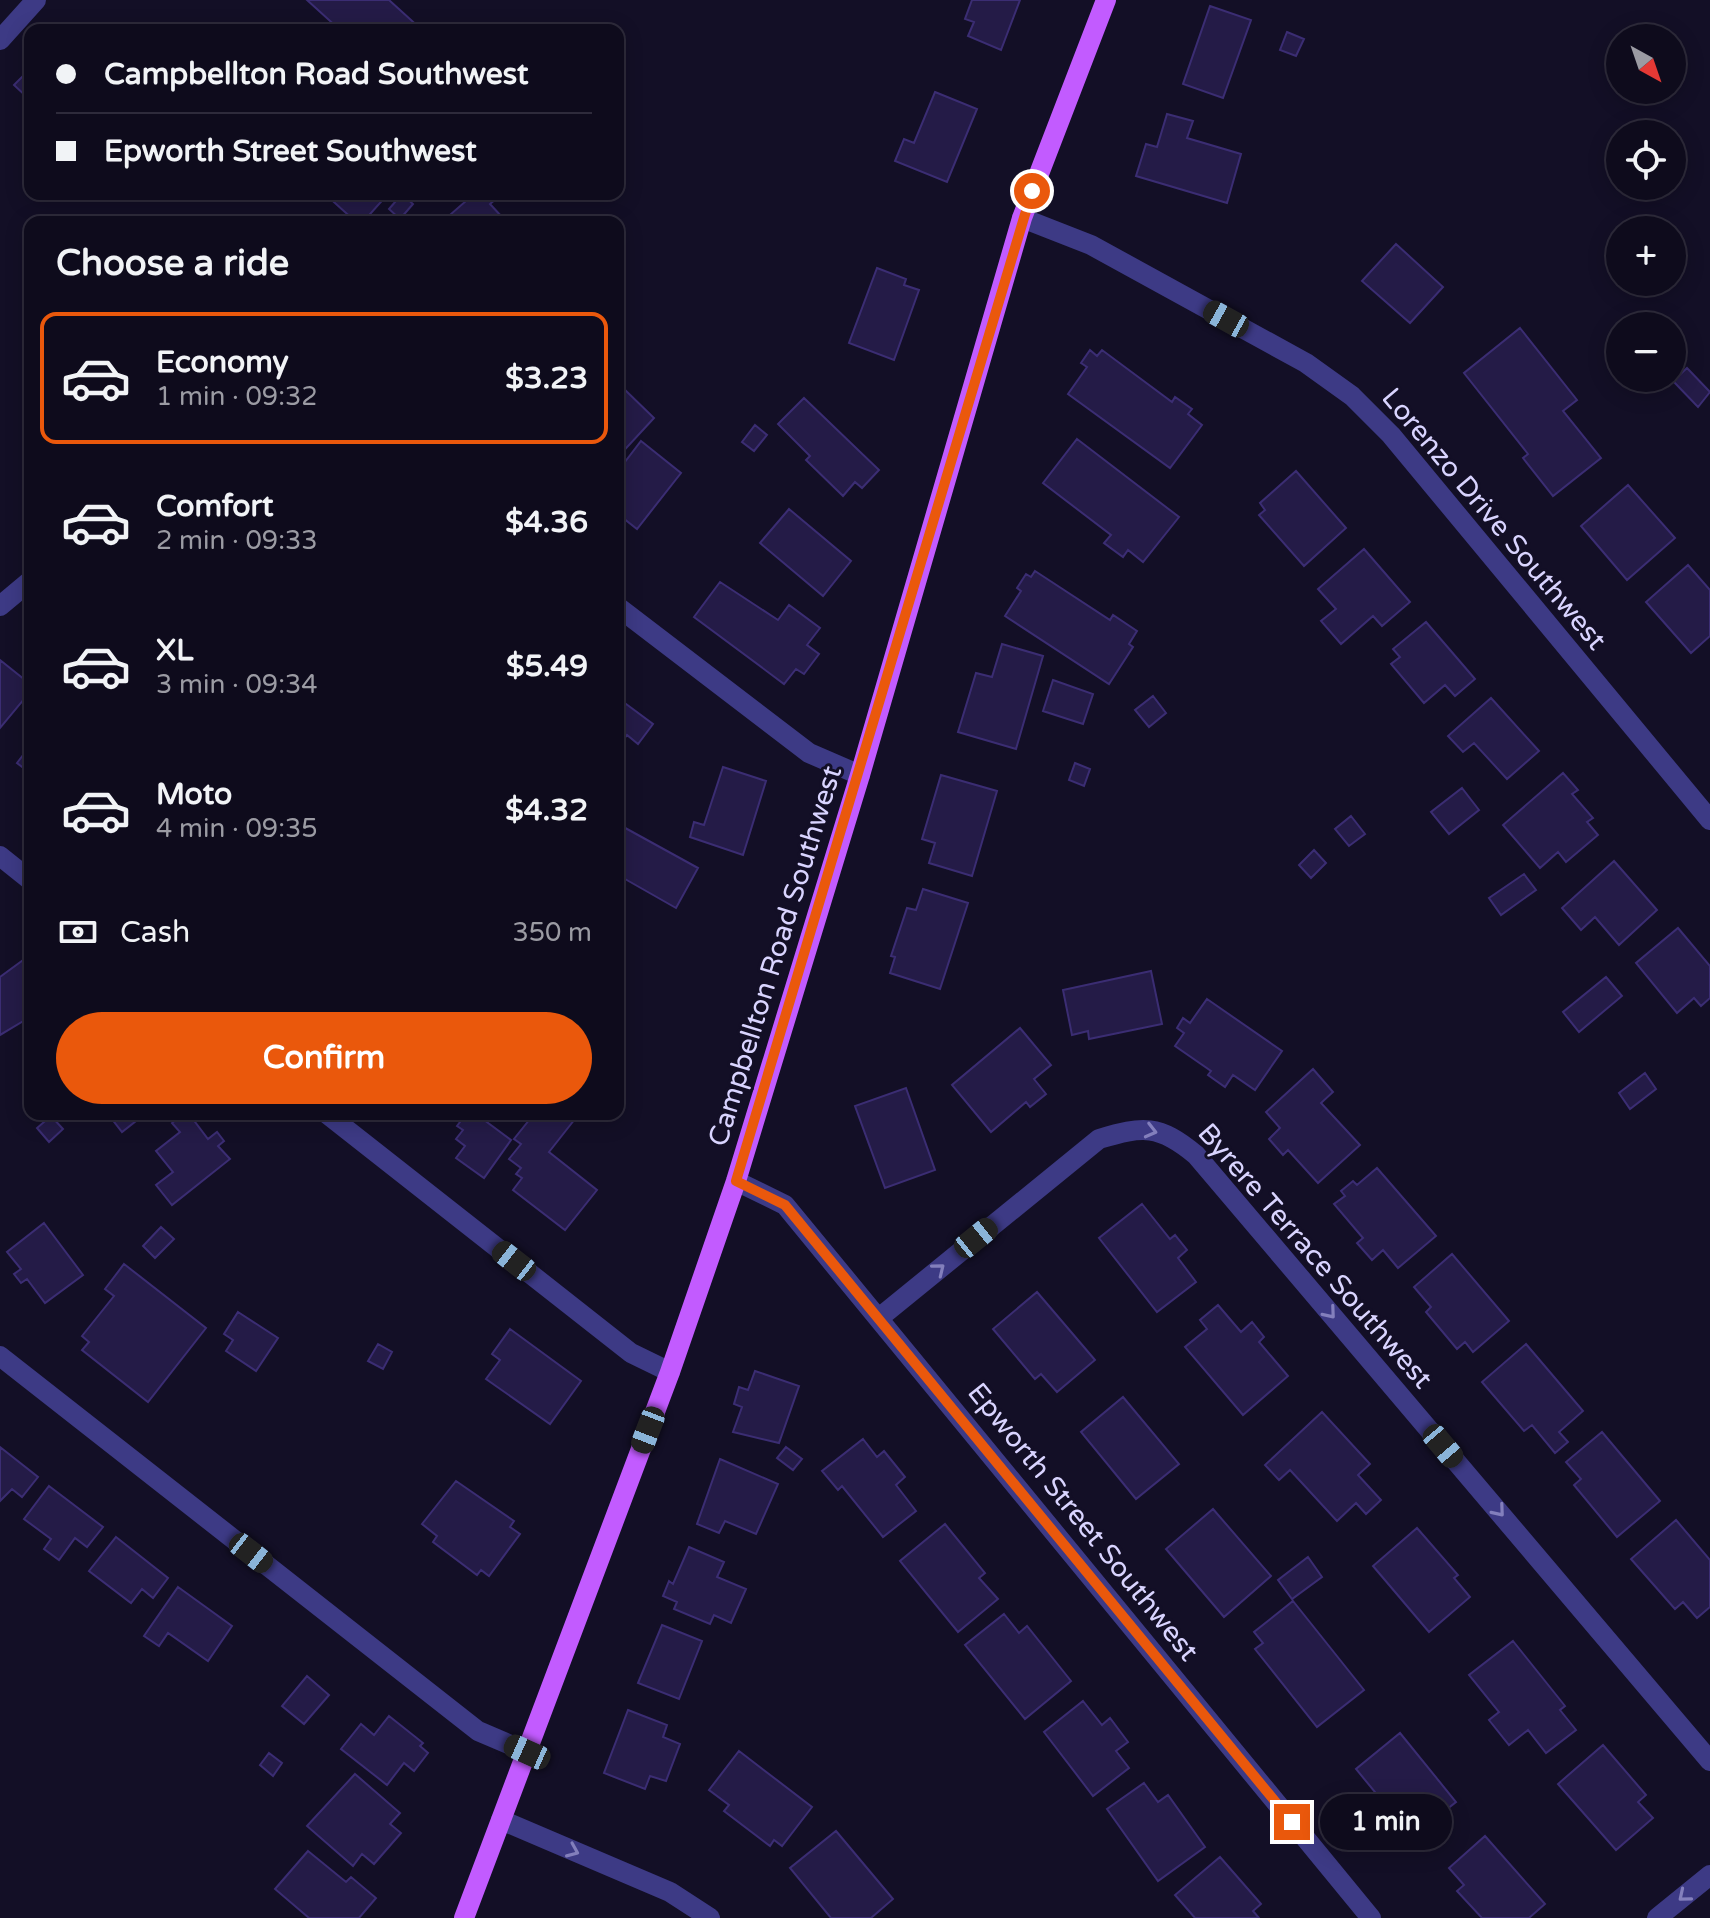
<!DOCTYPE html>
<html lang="en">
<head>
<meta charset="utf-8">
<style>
	body { margin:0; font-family:"Varela Round",sans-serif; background:#171425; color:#f1f3f6; height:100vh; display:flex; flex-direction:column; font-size:30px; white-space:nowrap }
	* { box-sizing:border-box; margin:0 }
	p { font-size:26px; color:#9b9ba3 }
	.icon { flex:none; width:44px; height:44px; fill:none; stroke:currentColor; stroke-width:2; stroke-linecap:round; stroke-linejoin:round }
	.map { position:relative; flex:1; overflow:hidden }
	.side { position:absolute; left:24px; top:216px; width:600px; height:904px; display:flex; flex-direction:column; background:#0e0b1c; border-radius:16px; box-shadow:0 4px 20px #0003,0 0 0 2px #2e2b3b }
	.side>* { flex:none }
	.banner { position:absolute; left:24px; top:24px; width:600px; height:176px; border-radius:16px; box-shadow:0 4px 20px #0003,0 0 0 2px #2e2b3b; display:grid; align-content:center; height:176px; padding:0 32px; background:#0e0b1c }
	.needle { width:52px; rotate:140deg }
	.tools { position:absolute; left:1606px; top:24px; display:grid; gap:16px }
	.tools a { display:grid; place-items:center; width:80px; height:80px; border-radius:50%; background:#0e0b1c; box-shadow:0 4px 20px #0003,0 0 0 2px #2e2b3b; font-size:40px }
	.end { position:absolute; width:36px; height:36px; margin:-18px; border:10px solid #ea580c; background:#fff; box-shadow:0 0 0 4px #fff }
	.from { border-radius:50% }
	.bubble { position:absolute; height:56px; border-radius:28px; background:#0e0b1c; box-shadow:0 4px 20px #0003,0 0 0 2px #2e2b3b; font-size:26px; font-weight:700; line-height:56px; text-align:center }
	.car { position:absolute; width:24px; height:48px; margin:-24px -12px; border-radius:10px; box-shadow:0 0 6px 2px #0007; background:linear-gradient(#222 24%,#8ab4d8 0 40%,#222 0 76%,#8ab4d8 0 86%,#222 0) }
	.banner b { display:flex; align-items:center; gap:28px; height:76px; font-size:30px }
	.banner b+b { border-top:2px solid #2e2b3b }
	.banner i { width:20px; height:20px; background:#f1f3f6 }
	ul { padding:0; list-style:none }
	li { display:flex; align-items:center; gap:24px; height:132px; margin:0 16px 12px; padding:0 16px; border:4px solid transparent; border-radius:16px }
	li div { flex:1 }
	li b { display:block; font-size:30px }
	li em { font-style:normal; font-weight:700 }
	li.current { border-color:#ea580c }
	li>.icon { width:72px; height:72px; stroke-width:1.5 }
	h2 { padding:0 32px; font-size:36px; line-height:96px }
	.pay { display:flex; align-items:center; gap:20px; height:88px; padding:0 32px; font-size:30px }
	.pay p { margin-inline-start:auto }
	.button { display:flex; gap:16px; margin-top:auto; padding:16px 32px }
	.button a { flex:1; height:92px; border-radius:48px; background:#ea580c; color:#fff; font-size:32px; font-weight:700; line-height:92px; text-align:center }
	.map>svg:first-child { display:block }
	.building { fill:#241b47; stroke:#3b2d73; stroke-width:2 }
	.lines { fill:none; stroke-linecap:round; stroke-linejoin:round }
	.minor { stroke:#3d3a85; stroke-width:20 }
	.major { stroke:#c25bff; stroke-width:20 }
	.oneway { stroke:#837fbc }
	.route { stroke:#ea580c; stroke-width:10 }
	.labels { text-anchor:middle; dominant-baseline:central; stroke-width:6; stroke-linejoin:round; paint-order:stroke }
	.street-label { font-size:28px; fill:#d9d4ff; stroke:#130f26 }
</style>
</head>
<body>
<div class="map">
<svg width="1710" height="1918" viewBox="0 0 1710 1918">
	<rect width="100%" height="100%" fill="#130f26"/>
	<!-- building -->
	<path class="building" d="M307,0H389L422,30H340Z
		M972,0H1020L1001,50L968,36L974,22L965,19Z
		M1210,6L1251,20L1223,98L1183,84Z
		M1287,32L1304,39L1296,56L1280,50Z
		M30,69V100L14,85Z
		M935,92L977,109L947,182L895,161L904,139L914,143Z
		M1167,114L1193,121L1187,138L1241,154L1227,203L1136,176L1146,144L1157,147Z
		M325,194H388L363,222H356Z
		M402,194L413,204L400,219L389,209Z
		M474,194H494L497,198L490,204L502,217L496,222H458L451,214Z
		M1396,244L1443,287L1410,323L1362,281Z
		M877,268L906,279L904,285L919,290L894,360L849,343Z
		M1520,328L1577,400L1563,411L1601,458L1553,496L1523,458L1528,454L1464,373Z
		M1090,350L1097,356L1102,350L1172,402L1175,397L1192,409L1188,414L1202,425L1170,468L1068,394L1087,367L1081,363Z
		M1687,368L1710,392L1698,407L1673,381Z
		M621,386L654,418L618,457V389Z
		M804,398L879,470L862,488L855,482L843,496L806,460L810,456L778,424Z
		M755,425L767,435L754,451L742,442Z
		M1077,439L1179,517L1143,562L1128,550L1123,557L1104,543L1111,535L1043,483Z
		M641,441L681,473L637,529L618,514V471Z
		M1296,471L1346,528L1304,566L1259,515L1265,510L1260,503Z
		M1628,485L1675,538L1627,580L1581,526Z
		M789,509L851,561L823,596L760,543Z
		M1364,549L1410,602L1382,626L1373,616L1341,644L1321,621L1336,609L1318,589Z
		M1688,565L1710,590V636L1691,653L1646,602Z
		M1035,571L1110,620L1113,615L1137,631L1129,644L1133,647L1109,684L1005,616L1021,591L1017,588L1026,574L1031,577Z
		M720,582L778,620L789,605L820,628L807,645L819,654L804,674L796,669L784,684L694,617Z
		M1426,622L1475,679L1455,696L1445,685L1424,703L1391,664L1400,657L1393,649Z
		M1002,644L1043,656L1016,749L958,732L976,673L992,677Z
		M0,660L30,684V692L0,728Z
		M1053,680L1093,694L1083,724L1043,711Z
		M1153,696L1166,713L1149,727L1135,710Z
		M618,698L653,724L638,744L627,735L618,746Z
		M1491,698L1539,751L1507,779L1474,743L1463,752L1448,736Z
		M30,746V773L17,763Z
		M1075,763L1090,769L1084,786L1069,780Z
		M723,767L766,781L743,855L690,837L694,822L704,825Z
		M1563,773L1578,790L1572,794L1593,818L1587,822L1598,835L1566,862L1558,852L1540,868L1503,825Z
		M941,775L997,791L972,876L929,863L935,843L922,839Z
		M1462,788L1479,810L1449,834L1431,812Z
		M1351,816L1365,834L1349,846L1335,829Z
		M618,824L698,868L676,908L618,875Z
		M1314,850L1326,863L1311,878L1299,865Z
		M1614,861L1657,910L1619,945L1595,917L1581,930L1562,908Z
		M1524,874L1536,890L1501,915L1489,898Z
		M923,889L968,903L940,989L890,973L895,957L891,956L907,908L916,910Z
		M1678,928L1710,966V998L1701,1006L1694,998L1677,1013L1636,963Z
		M30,955V1017L0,1035V977Z
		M1151,971L1162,1024L1089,1039L1088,1031L1072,1035L1063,990Z
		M1606,977L1622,996L1579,1032L1563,1012Z
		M1207,999L1282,1051L1255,1090L1233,1075L1225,1087L1208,1075L1211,1071L1175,1046L1184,1033L1177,1028L1183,1018L1190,1023Z
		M1020,1028L1051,1065L1034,1079L1046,1094L1030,1107L1026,1102L991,1132L952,1085Z
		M1313,1069L1333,1092L1321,1103L1360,1145L1318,1183L1288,1150L1283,1155L1269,1139L1280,1128L1266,1112Z
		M1645,1073L1656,1089L1630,1109L1619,1093Z
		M906,1088L935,1170L885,1188L855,1106Z
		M108,1114H145L122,1132Z
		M183,1114H189L208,1139L217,1132L224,1141L218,1146L230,1159L172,1205L156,1185L173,1172L156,1151L180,1132L172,1123Z
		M466,1114H476L511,1140L484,1178L456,1158L465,1146L456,1139L463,1130L457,1126Z
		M534,1114H569L575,1119L549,1152L597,1190L565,1230L513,1190L522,1178L516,1174L521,1168L509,1159L521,1144L514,1139Z
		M51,1116L63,1129L49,1142L37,1128Z
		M1377,1168L1436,1236L1398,1268L1383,1250L1372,1260L1357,1243L1363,1238L1334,1204L1345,1196L1341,1191L1353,1181L1357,1185Z
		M1142,1204L1170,1239L1175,1235L1187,1250L1178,1258L1196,1282L1157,1312L1099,1238Z
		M44,1223L83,1275L45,1303L27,1279L21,1283L14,1274L21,1269L7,1252Z
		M161,1227L174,1239L155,1258L143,1246Z
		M1452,1254L1509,1321L1473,1352L1465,1342L1457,1349L1426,1312L1431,1307L1414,1287Z
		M124,1264L206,1328L148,1402L82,1350L89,1342L82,1336L114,1296L105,1289Z
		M1037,1292L1095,1360L1057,1392L1041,1374L1035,1379L993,1329Z
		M1218,1305L1241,1332L1252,1322L1264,1337L1259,1342L1288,1376L1243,1415L1185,1347L1207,1329L1200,1320Z
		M238,1312L278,1338L256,1371L226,1351L233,1340L224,1334Z
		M510,1329L581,1381L550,1424L486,1379L500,1360L492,1354Z
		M378,1344L392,1352L383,1369L368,1361Z
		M1526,1344L1583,1411L1559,1432L1568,1442L1555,1453L1532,1425L1524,1431L1482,1382Z
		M755,1371L799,1386L779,1443L733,1432L742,1407L734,1404L739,1387L748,1390Z
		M1123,1397L1179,1464L1136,1499L1081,1432Z
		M1322,1412L1370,1464L1358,1475L1381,1500L1366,1514L1356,1503L1337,1521L1290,1470L1279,1480L1265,1465Z
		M1602,1432L1660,1501L1617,1537L1574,1485L1581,1479L1566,1462Z
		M863,1439L877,1457L884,1451L905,1477L896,1485L916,1511L883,1537L842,1486L838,1490L822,1471Z
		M0,1447L38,1477L22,1497L12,1489L0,1501Z
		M786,1447L802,1459L793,1470L777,1458Z
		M720,1459L778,1484L756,1534L725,1521L719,1533L697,1524Z
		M456,1481L514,1521L510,1527L520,1534L489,1576L481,1570L477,1575L433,1542L437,1536L422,1524Z
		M49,1486L103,1527L87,1547L75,1538L59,1560L44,1549L51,1539L24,1519Z
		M1213,1509L1271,1576L1224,1617L1166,1549Z
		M1676,1520L1710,1560V1607L1697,1618L1683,1602L1675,1609L1631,1559Z
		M945,1524L985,1573L979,1578L998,1599L958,1632L900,1561Z
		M1417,1528L1458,1575L1454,1578L1470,1597L1429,1632L1373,1566Z
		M116,1537L168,1578L153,1598L142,1589L131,1603L89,1571Z
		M689,1547L724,1562L717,1577L746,1589L731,1623L714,1615L710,1624L674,1609L677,1602L663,1596L669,1581L673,1584Z
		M1308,1557L1322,1577L1292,1599L1278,1580Z
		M178,1587L232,1626L208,1661L168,1633L159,1646L144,1636Z
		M1293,1601L1364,1690L1317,1727L1255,1649L1263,1643L1254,1632Z
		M1004,1614L1019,1633L1027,1626L1071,1681L1025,1719L965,1645Z
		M662,1625L702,1641L679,1699L638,1683Z
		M1513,1641L1565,1706L1560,1710L1576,1730L1546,1753L1528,1730L1509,1745L1489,1720L1499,1712L1469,1675Z
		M307,1676L329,1695L304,1724L282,1706Z
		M1083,1701L1102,1725L1110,1718L1128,1742L1116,1751L1129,1768L1093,1796L1044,1732Z
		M628,1710L667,1725L663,1737L680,1744L666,1781L650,1776L645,1789L604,1773Z
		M389,1716L423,1743L420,1746L428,1753L414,1771L404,1763L387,1785L341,1749L361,1724L374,1735Z
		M1400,1733L1456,1802L1419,1831L1405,1814L1398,1820L1356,1769Z
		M1603,1745L1646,1795L1638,1802L1653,1818L1616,1850L1558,1784Z
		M739,1751L812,1807L782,1846L774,1840L770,1846L724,1811L729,1805L709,1790Z
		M269,1753L282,1763L273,1776L260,1765Z
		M355,1774L400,1813L390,1824L401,1833L374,1864L362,1854L353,1866L307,1826Z
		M1144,1783L1158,1802L1168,1795L1205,1847L1158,1881L1107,1809Z
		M836,1831L893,1899L871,1918H831L790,1868Z
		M1485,1836L1545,1904L1529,1918H1482L1457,1891L1464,1885L1449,1868Z
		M308,1851L346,1882L351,1877L376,1898L359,1918H309L275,1889Z
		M1220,1857L1261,1904L1253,1911L1259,1918H1195L1175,1895Z"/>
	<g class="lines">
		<!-- minor -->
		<path class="minor" d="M0,40L36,0
			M1022,218L1091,245L1306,363L1352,396L1391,435L1710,820
			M0,606L30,581
			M618,607L809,753L860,775
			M0,856L30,880
			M327,1114L631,1353L670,1372
			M736,1181L785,1205L1371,1918
			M879,1318L1099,1139C1143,1126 1159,1124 1196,1155L1710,1761
			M0,1356L478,1731L527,1752
			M501,1820L670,1892L710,1918
			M1657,1918L1710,1875"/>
		<!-- major -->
		<path class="major" d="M464,1918L670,1372L736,1181L860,775L1022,218L1106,0"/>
	</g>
	<!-- one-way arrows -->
	<defs><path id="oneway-chevron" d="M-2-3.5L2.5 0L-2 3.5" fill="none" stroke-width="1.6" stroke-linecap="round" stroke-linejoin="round" transform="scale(2)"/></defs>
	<g class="oneway">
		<use href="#oneway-chevron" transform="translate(1151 1131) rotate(14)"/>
		<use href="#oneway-chevron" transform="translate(939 1269) rotate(-39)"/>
		<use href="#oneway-chevron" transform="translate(1330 1313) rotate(50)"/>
		<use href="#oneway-chevron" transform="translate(1499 1511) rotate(50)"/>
		<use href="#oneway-chevron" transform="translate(573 1851) rotate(23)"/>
		<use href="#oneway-chevron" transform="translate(1684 1896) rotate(140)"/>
	</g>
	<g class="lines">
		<!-- route -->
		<path class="route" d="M1032,191L736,1181L785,1205L1292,1822"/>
	</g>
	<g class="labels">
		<!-- street labels -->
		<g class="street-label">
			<text transform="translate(1494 519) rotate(50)">Lorenzo Drive Southwest</text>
			<text transform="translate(775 956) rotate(-73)">Campbellton Road Southwest</text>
			<text transform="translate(1315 1256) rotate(49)">Byrere Terrace Southwest</text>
			<text transform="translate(1083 1522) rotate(51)">Epworth Street Southwest</text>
		</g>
	</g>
</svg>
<div class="tools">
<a><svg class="needle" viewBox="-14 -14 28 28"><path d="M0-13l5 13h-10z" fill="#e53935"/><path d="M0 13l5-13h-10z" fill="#9b9ba3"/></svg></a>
<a><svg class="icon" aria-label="locate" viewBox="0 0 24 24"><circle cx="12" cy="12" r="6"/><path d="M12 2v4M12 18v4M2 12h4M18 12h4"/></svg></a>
<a>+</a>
<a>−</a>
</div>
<i class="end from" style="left:1032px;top:191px"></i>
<i class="end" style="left:1292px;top:1822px"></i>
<div class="bubble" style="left:1320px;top:1794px;width:132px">1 min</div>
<i class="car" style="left:1226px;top:319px;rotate:299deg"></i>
<i class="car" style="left:976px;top:1238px;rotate:51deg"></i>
<i class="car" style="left:514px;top:1261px;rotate:308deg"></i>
<i class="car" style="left:648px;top:1430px;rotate:201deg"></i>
<i class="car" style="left:1443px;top:1446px;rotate:140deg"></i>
<i class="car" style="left:251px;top:1553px;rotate:128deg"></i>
<i class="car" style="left:527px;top:1752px;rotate:294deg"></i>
<div class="banner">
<b><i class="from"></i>Campbellton Road Southwest</b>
<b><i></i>Epworth Street Southwest</b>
</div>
<section class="side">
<h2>Choose a ride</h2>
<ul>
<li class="current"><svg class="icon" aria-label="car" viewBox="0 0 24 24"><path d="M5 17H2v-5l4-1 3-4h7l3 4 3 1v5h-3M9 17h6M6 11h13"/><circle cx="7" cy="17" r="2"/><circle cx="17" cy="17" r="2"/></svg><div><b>Economy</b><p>1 min · 09:32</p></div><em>$3.23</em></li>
<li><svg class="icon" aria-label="car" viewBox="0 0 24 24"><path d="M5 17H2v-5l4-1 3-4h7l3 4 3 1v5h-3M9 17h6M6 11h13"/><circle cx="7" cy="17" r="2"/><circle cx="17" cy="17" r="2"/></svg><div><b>Comfort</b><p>2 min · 09:33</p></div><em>$4.36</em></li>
<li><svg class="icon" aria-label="car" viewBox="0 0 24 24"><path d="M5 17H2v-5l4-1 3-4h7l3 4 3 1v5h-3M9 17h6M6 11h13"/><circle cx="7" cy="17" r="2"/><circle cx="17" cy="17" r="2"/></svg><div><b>XL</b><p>3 min · 09:34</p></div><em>$5.49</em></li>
<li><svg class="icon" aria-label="car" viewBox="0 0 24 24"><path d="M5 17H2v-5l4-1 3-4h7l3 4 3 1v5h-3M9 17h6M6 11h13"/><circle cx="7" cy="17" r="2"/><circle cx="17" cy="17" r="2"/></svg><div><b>Moto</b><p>4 min · 09:35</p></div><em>$4.32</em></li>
</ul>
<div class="pay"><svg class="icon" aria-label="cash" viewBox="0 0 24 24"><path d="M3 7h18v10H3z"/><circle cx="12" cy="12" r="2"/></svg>Cash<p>350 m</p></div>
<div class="button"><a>Confirm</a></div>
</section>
</div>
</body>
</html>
